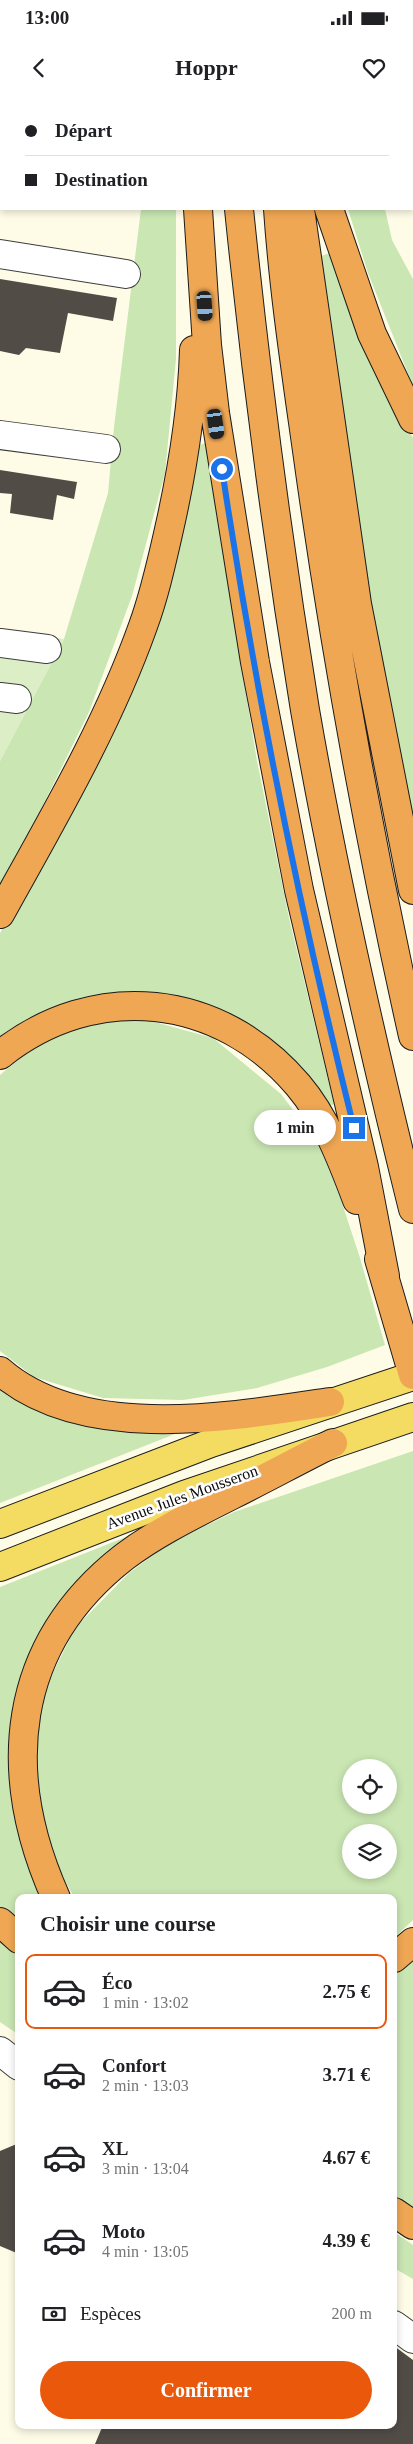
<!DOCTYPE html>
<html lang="fr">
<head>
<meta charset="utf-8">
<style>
	body { margin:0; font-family:"Times New Roman",serif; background:#f6f6f6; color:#202124; height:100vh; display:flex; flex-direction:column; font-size:19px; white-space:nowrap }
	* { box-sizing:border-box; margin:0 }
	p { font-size:16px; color:#757577 }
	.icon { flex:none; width:28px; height:28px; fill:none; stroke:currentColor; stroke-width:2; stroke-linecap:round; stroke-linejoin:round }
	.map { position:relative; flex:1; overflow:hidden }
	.sheet { position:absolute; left:15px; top:1794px; width:382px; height:535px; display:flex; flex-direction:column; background:#fff; border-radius:10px; box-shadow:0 2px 8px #0003 }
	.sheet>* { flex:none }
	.banner { position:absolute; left:0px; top:0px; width:414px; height:110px; box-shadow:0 2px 8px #0003; display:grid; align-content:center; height:110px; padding:0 25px; background:#fff }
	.fabs { position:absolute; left:342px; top:1659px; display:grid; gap:10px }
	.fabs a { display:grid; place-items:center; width:55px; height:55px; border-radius:50%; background:#fff; box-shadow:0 2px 8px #0003; font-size:25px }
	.end { position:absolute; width:22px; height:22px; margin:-11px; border:6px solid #1a73e8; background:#fff; box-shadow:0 0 0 2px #fff }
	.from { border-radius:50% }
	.bubble { position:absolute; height:35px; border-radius:18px; background:#fff; box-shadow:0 2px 8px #0003; font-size:16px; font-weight:800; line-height:35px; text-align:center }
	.car { position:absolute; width:15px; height:30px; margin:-15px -8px; border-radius:6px; box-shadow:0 0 4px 1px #0007; background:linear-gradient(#222 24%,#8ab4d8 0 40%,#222 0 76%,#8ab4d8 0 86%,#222 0) }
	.banner b { display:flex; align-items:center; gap:18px; height:48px; font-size:19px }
	.banner b+b { border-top:1px solid #e0e0e0 }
	.banner i { width:12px; height:12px; background:#202124 }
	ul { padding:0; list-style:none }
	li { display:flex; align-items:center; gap:15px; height:75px; margin:0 10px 8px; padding:0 15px; border:2px solid transparent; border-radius:10px }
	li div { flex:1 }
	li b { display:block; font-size:19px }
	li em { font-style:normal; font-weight:800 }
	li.active { border-color:#ea580c }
	li>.icon { width:45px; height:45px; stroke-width:1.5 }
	h2 { padding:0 25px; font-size:22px; line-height:60px }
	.pay { display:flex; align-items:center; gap:12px; height:55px; padding:0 25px; font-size:19px }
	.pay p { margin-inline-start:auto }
	.action { display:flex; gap:10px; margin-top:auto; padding:10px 25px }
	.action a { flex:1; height:58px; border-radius:30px; background:#ea580c; color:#fff; font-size:20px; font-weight:800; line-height:58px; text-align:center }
	.status { display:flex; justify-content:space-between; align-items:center; height:35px; padding:0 25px; background:#fff; direction:ltr }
	.status svg { height:14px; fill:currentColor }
	header { display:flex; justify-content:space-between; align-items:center; height:65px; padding:0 25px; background:#fff; font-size:22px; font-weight:800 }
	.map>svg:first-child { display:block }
	.green { fill:#cae6b3; fill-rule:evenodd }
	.pitch { fill:#dceec5 }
	.building { fill:#524c47 }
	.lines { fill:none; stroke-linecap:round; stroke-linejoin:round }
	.minor-casing { stroke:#3d3d3d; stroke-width:30 }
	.major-casing { stroke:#1b1b1b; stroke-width:30 }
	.highway-casing { stroke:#1b1b1b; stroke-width:30 }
	.minor { stroke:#fff; stroke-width:28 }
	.major { stroke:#f4dc62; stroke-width:28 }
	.highway { stroke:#efa754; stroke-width:28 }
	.route { stroke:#1a73e8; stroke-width:6 }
	.labels { text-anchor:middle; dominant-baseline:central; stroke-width:5; stroke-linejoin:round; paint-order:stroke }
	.street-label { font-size:16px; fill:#0a0a0a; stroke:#fff }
</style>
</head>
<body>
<div class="status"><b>13:00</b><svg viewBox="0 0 49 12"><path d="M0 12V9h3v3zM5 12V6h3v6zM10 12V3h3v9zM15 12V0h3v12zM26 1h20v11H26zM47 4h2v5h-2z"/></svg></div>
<header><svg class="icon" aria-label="back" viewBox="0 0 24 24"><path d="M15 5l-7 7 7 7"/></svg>Hoppr<svg class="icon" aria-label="heart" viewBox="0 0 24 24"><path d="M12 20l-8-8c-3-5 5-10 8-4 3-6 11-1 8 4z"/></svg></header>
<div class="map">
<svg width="413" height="2344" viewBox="0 0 413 2344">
	<rect width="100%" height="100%" fill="#fefce7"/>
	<!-- green -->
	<path class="green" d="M141,109H176V259L165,373L132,496L89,612L0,792V661L64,539L108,393L114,327Z
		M348,109H385L392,140L413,179V286L368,173Z
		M333,152L381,282L413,338V731L366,499L318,157Z
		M205,343L257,661L289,818L334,1004L326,1008L306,976L263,932L221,910L177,899L0,943V833L75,701L197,346Z
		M140,918L213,938L281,994L319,1044L341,1100L360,1158L385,1245L327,1267L257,1288L183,1300L103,1298L34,1277L0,1251V975C26,953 52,934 86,925C103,920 122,920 140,918Z
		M0,1283L175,1329V1334L0,1403Z
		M413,1351V1820L394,1838V1798L74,1797L61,1774L41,1730L30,1642L44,1591L75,1528L129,1473L168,1444L234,1412ZM351,1668H389V1705H351ZM351,1732H389V1770H351Z
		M141,1431C118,1456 94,1481 71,1506C61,1517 48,1527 39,1539C0,1613 0,1726 47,1797L19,1798V1827L0,1810V1487Z
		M0,1839L19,1858V1935L0,1922Z
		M413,1857V2114L394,2101V1872Z
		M394,2132L413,2145V2179L394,2168Z"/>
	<!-- pitch -->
	<path class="pitch" d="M0,529L64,539L0,661Z"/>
	<!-- building -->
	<path class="building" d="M0,179L117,198L113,221L68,213L60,253L26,248L19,255L0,251Z
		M0,370L77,382L74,399L57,395L53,420L10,413L12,394L0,393Z
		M19,2043V2154L0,2146V2051Z
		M394,2246L413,2260V2344H95L103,2325H394Z"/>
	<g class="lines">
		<!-- minor casing -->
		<g class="minor-casing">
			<path id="minor" d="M391,1L392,0
				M412,41H413
				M0,154L126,174
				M0,335L106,349
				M0,543L47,549
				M0,597L17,599
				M0,1951L19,1966
				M394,2225L413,2239"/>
		</g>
		<!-- major casing -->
		<g class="major-casing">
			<path id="major" d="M0,1424L211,1343L413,1276
				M0,1467L184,1395L413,1317"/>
		</g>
		<!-- highway casing -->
		<g class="highway-casing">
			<path id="highway" d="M194,0V1
				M228,0L229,1
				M270,0V1
				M300,0L301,1
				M198,109L207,245L215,313L255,562L299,790L364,1067L385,1176
				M239,109C256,276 278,444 305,610C334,778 372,944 413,1109
				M278,109C284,197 298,285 310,372C337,562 371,749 413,936
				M300,109L357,504L413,790
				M329,109L372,234L413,319
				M0,814C52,720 107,627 143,526C154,496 161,465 168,434C182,373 192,313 194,250
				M0,955C95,879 220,893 298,985C326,1018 342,1060 357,1100
				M379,1159L413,1275
				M0,1271C83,1343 230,1317 330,1302
				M56,1798C0,1673 10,1546 124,1457C157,1432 195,1414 232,1395C266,1378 299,1360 333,1343
				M0,1822L19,1839
				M394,1858L413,1842
				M394,2112L413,2125"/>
		</g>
		<!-- minor -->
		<use href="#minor" class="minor"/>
		<!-- major -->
		<use href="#major" class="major"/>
		<!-- highway -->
		<use href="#highway" class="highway"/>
	</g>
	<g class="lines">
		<!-- route -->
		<path class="route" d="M222,369C255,590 300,811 354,1028"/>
	</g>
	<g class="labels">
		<!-- street labels -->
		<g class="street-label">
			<text transform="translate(182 1397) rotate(-20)">Avenue Jules Mousseron</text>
		</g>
	</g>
</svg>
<div class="fabs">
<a><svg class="icon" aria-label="locate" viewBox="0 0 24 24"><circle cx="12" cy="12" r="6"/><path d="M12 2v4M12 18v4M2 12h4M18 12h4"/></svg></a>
<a><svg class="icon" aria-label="layers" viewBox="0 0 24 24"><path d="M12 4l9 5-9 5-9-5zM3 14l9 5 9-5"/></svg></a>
</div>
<i class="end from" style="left:222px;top:369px"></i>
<i class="end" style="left:354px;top:1028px"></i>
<div class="bubble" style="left:254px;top:1010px;width:82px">1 min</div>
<i class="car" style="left:205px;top:206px;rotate:176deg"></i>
<i class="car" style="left:216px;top:324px;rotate:172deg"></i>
<div class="banner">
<b><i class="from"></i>Départ</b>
<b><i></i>Destination</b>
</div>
<section class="sheet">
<h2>Choisir une course</h2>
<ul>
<li class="active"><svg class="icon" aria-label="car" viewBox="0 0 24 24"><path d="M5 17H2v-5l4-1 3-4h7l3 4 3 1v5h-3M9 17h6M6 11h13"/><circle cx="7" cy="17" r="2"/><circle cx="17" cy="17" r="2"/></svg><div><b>Éco</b><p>1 min · 13:02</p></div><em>2.75 €</em></li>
<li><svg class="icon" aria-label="car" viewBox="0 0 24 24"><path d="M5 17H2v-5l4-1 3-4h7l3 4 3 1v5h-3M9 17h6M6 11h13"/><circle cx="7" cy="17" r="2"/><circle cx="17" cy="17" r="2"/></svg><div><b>Confort</b><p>2 min · 13:03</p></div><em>3.71 €</em></li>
<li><svg class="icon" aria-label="car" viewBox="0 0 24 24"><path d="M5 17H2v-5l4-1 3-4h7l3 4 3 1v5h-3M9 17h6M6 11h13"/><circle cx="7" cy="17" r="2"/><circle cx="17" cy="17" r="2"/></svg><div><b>XL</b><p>3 min · 13:04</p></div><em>4.67 €</em></li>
<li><svg class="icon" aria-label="car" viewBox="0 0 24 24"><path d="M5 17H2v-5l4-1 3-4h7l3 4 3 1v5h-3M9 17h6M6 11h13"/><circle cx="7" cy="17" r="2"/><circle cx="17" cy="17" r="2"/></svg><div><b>Moto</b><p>4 min · 13:05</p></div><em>4.39 €</em></li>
</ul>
<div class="pay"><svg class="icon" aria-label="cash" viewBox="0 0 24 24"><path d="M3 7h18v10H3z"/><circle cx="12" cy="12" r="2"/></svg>Espèces<p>200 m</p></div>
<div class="action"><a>Confirmer</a></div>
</section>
</div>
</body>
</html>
